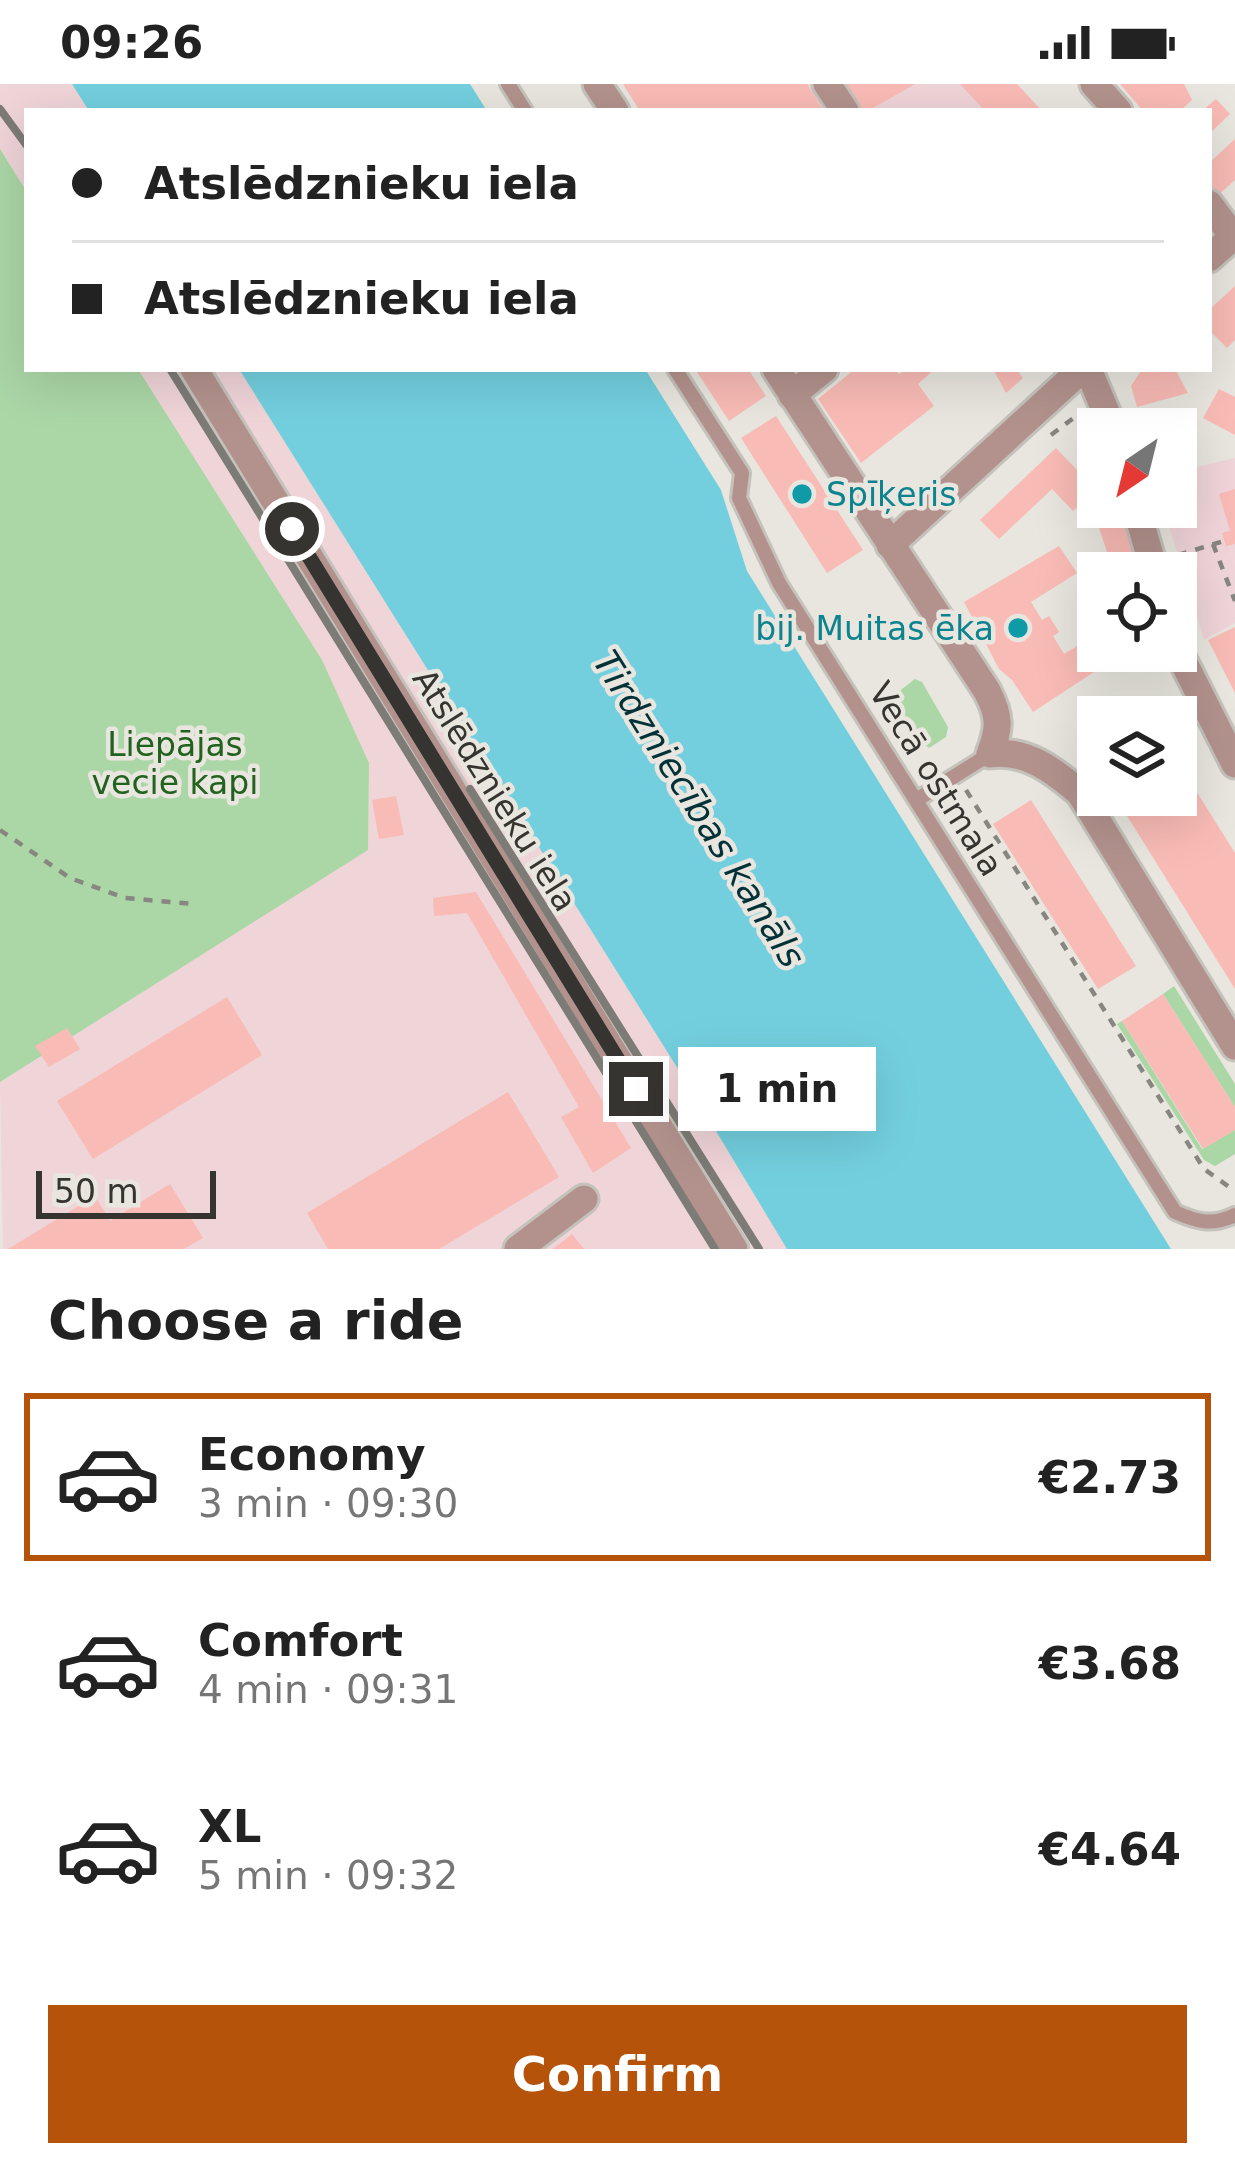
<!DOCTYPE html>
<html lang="en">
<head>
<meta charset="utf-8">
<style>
	body { margin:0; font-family:"DejaVu Sans",sans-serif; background:#f2f2f2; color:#222; height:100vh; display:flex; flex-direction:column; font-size:45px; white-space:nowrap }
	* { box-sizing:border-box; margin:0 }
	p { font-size:39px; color:#767676 }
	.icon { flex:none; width:66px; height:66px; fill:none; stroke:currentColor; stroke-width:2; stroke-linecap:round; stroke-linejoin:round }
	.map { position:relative; height:1165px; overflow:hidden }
	.drawer { display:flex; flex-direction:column; background:#fff; flex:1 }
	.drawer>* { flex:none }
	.guide { position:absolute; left:24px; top:24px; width:1188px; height:264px; border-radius:0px; box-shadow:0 12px 48px #0002; display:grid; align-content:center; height:264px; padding:0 48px; background:#fff }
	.needle { width:78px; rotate:215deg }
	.fabs { position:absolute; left:1077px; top:324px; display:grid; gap:24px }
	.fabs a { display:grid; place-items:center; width:120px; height:120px; border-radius:0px; background:#fff; box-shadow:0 12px 48px #0002; font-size:60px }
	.scale { position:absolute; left:36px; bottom:30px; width:180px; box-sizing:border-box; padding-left:12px; border:6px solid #353430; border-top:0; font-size:33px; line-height:42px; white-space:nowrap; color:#353430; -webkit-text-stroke:9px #e8e6de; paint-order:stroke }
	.end { position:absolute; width:54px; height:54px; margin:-27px; border:15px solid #353430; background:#fff; box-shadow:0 0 0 6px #fff }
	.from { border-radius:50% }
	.bubble { position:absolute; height:84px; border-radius:0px; background:#fff; box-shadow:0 12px 48px #0002; font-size:39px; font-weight:600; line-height:84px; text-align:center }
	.guide b { display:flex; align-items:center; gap:42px; height:114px; font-size:45px }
	.guide b+b { border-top:3px solid #e0e0e0 }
	.guide i { width:30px; height:30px; background:#222 }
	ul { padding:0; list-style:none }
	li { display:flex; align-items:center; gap:36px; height:168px; margin:0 24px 18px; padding:0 24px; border:6px solid transparent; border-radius:0px }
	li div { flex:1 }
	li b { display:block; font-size:45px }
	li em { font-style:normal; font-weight:600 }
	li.current { border-color:#b45309 }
	li>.icon { width:108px; height:108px; stroke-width:1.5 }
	h2 { padding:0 48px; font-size:54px; line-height:144px }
	.action { display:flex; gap:24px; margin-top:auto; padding:24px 48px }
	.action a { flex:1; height:138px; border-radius:0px; background:#b45309; color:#fff; font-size:48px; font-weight:600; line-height:138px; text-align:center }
	.status { display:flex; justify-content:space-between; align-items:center; height:84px; padding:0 60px; background:#fff; direction:ltr }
	.status svg { height:33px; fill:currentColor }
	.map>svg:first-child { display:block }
	.industrial { fill:#efd4d8 }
	.education { fill:#efd4d9 }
	.green { fill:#abd6a6 }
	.water { fill:#73cfde }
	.building { fill:#f9bbb5 }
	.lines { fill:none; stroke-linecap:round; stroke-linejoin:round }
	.lane-casing { stroke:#c4c2bb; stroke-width:20 }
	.street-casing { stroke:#c4c2bb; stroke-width:33 }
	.path { stroke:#878680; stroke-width:4.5; stroke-dasharray:9 9; stroke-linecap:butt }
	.lane { stroke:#b3928d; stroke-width:14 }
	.street { stroke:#b3928d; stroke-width:27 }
	.rail { stroke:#7c7b75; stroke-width:8 }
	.route { stroke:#353430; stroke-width:15 }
	.culture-dot { fill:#0f9aa8; stroke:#e8e6de; stroke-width:4.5 }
	.labels { text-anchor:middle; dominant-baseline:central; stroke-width:9; stroke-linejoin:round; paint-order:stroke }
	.culture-label { font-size:33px; fill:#0d838f; stroke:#e8e6de; text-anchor:start }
	.park-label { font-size:33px; fill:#21621e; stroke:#e8e6de }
	.street-label { font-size:33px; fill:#353430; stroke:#e8e6de }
	.water-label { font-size:36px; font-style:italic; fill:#023138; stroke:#e8e6de }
</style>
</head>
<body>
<div class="status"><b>09:26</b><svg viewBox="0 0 49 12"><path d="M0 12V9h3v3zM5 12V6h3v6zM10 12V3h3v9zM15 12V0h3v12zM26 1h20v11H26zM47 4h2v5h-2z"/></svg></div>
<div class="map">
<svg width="1235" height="1165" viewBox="0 0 1235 1165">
	<rect width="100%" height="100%" fill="#e8e6de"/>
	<!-- industrial -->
	<path class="industrial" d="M0,0H72L89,27H27V108L0,65Z
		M623,0H1017L1042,27H640Z
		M138,285H239L691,1005L787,1165H3L0,998L368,765L369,679L322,577Z"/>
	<!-- education -->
	<path class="education" d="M1235,374V539L1204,556L1163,423H1176V388Z"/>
	<!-- green -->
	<path class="green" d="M0,65L27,108V285H138L322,576L369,679L368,766L0,998Z
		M915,595L922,598L948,643L946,653L929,664L922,658L893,612Z
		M1174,902L1235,1000V1023L1163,910Z
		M1122,937L1202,1065L1235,1046V1070L1215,1082L1204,1076L1117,940Z"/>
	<!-- water -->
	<path class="water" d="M72,0H470L487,27H89Z
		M239,285H645L721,406L747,487L1171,1165H787L690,1004Z"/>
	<!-- building -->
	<path class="building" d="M623,0H807L824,27H640Z
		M845,0H915L868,27H862Z
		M960,0H1017L1042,27H1012L1009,23L1005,27H985Z
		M1120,0H1184L1192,16L1180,27H1143Z
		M1216,15L1230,30L1209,50V27H1202Z
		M1235,55V96L1216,113L1209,105V79Z
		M1235,202V256L1227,264L1209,246V226Z
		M695,285H748L766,312L729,337Z
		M855,285H894L899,290L908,285H935L918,300L934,322L861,379L818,315Z
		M993,285H1016L1023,294L1006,309Z
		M1142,285H1175L1188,309L1137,323L1131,302Z
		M1219,305L1235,313V351L1203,334Z
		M776,332L863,466L827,489L741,354Z
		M1056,364L1096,406L1073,427L1052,405L999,455L980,436Z
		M1235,405V460L1226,462L1222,449L1230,447L1219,410Z
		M1122,430L1141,489H1114L1097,438Z
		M1059,462L1077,489L1031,518L1042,536L1049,532L1059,548L1053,552L1064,570L1098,549V567H1126L1033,628L1012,596L999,585L964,518Z
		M1235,543V609L1208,556Z
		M1176,675L1235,769V905L1114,711H1176Z
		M396,712L404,751L379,755L372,716Z
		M1031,716L1136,882L1098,905L993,740Z
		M476,808L631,1064L593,1089L561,1033L579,1023L467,829L434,832L433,814Z
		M1163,910L1235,1023V1046L1203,1065L1122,937Z
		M227,913L262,971L93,1075L57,1017Z
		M67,944L80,965L49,983L35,962Z
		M508,1008L559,1093L439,1165H328L307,1129Z
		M170,1100L203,1154L184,1165H8L95,1112L110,1137Z
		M572,1150L584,1165H553Z"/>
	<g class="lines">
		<!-- lane casing -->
		<g class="lane-casing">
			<path id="lane" d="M508,0L525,27
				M675,285L742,389L739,414L779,499L1175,1128C1197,1138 1213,1142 1235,1131
				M918,715L990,670"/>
		</g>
		<!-- street casing -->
		<g class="street-casing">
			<path id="street" d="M597,0L615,27
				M827,0L845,27
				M1094,0L1118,27
				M1209,120L1233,152
				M1209,174L1235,151
				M194,285L734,1165
				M776,285L987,607C1000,632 1000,644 990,670C1026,665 1053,686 1080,709L1235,962
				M1088,285L1113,345
				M792,311L824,285
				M1136,423L1155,489
				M890,461L1082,285
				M1176,563L1235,680
				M518,1165L584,1115"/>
		</g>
		<!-- path -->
		<path class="path" d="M1051,351L1080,329
			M1213,460L1235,517
			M1178,471L1224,457
			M966,706L1204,1085L1235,1107
			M0,746L70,794L125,814L194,820"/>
		<!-- lane -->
		<use href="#lane" class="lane"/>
		<!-- street -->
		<use href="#street" class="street"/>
		<!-- rail -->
		<path class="rail" d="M0,25L27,62
			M170,285L715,1165
			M470,705L759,1165"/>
	</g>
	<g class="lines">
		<!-- route -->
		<path class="route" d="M292,445L636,1005"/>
	</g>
	<!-- markers -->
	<g class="culture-dot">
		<circle cx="802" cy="410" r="12"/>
		<circle cx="1018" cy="544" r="12"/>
	</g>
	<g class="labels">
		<!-- culture labels -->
		<g class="culture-label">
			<text x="826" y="410">Spīķeris</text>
			<text x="994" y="544" text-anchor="end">bij. Muitas ēka</text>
		</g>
		<!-- park labels -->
		<g class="park-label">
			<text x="175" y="660">Liepājas<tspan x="175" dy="38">vecie kapi</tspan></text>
		</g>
		<!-- street labels -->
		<g class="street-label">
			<text transform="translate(936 695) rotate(58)">Vecā ostmala</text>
			<text transform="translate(495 706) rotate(58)">Atslēdznieku iela</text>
		</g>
		<!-- water labels -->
		<g class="water-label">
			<text transform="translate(699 725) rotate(58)">Tirdzniecības kanāls</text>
		</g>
	</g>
</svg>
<div class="fabs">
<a><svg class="needle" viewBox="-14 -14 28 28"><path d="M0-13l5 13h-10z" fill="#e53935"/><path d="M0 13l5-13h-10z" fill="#767676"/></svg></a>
<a><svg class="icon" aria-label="locate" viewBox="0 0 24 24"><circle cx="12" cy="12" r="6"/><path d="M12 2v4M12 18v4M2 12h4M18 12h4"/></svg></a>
<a><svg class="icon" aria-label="layers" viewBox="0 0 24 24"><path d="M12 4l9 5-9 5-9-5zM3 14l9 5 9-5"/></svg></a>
</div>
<div class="scale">50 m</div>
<i class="end from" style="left:292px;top:445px"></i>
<i class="end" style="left:636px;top:1005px"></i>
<div class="bubble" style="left:678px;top:963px;width:198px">1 min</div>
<div class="guide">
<b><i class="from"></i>Atslēdznieku iela</b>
<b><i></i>Atslēdznieku iela</b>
</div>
</div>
<section class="drawer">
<h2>Choose a ride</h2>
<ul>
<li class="current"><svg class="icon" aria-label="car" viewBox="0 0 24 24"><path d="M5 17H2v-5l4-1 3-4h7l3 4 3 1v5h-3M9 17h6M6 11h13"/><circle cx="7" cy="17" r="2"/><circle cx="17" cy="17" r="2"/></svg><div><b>Economy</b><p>3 min · 09:30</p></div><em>€2.73</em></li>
<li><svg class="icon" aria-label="car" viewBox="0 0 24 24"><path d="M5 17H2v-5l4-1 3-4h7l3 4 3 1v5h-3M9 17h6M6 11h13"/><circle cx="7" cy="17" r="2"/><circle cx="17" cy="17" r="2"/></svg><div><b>Comfort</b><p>4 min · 09:31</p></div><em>€3.68</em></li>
<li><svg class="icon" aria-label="car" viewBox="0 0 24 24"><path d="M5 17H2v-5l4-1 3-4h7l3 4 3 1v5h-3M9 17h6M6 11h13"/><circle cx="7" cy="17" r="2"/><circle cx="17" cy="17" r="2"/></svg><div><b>XL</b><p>5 min · 09:32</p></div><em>€4.64</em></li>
</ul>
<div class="action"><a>Confirm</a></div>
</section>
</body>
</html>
